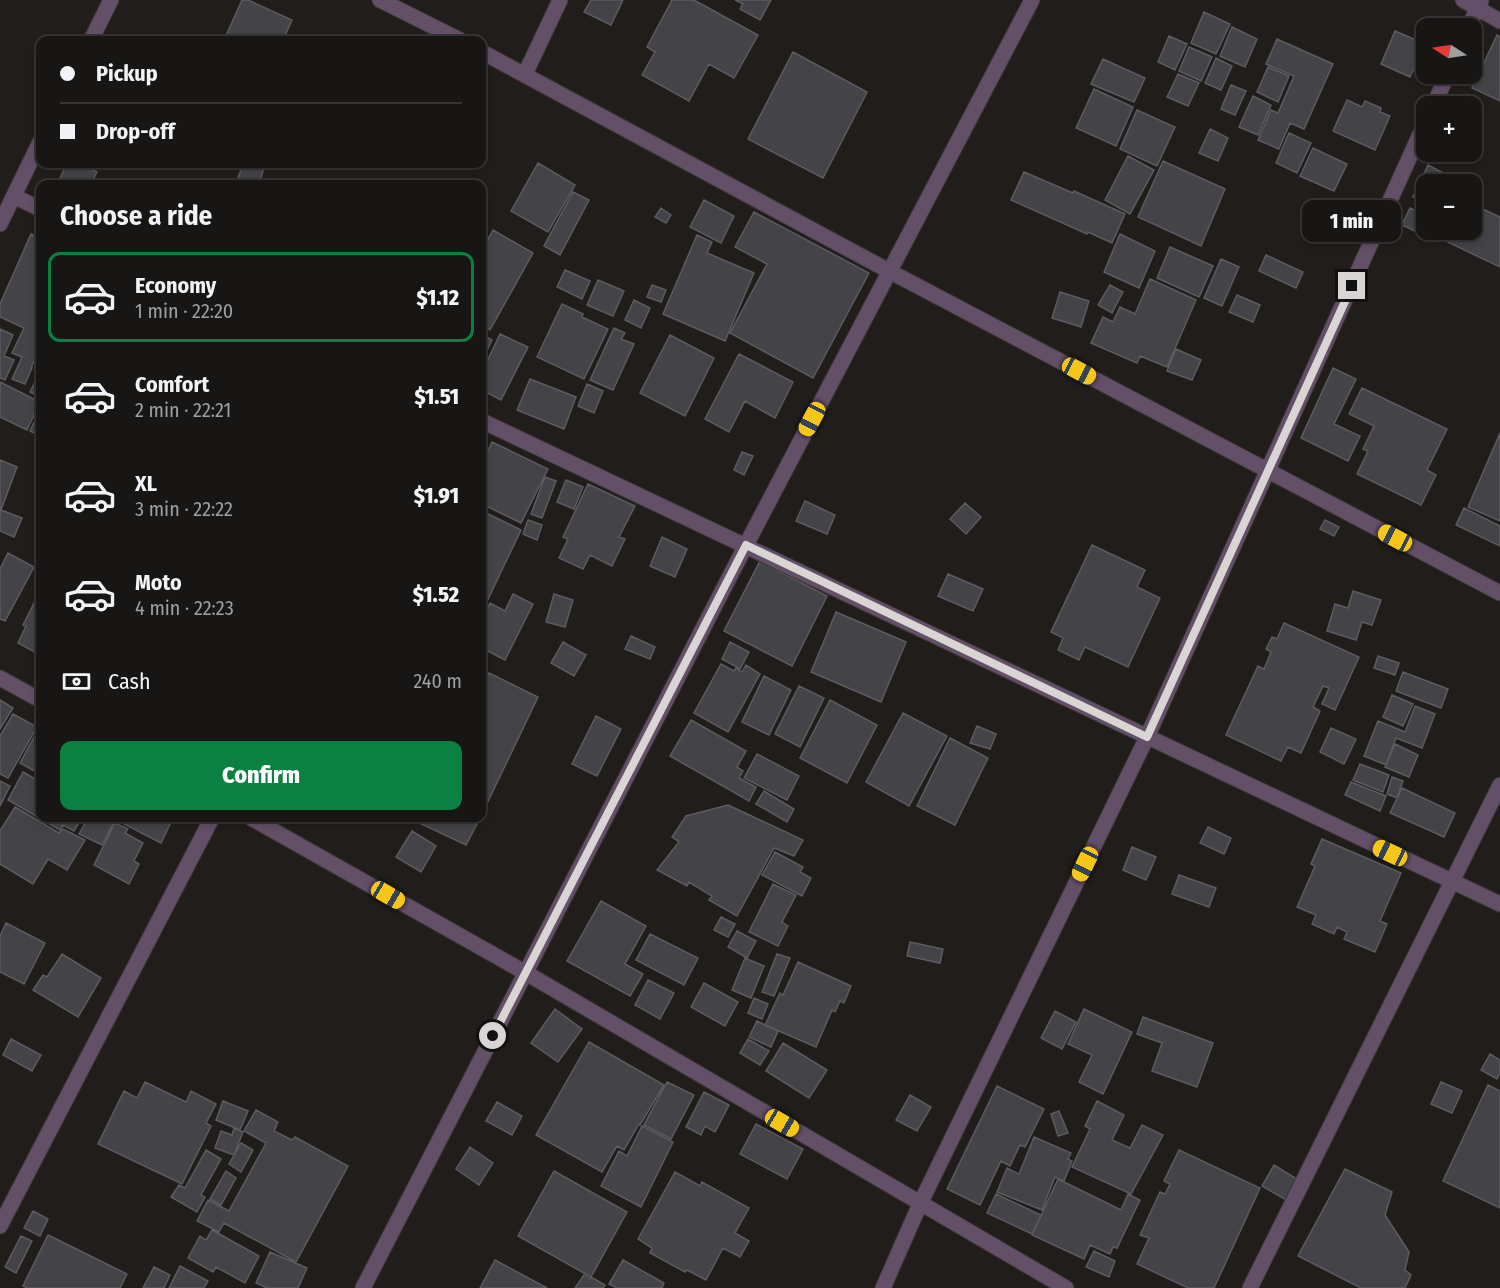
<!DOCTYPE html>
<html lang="en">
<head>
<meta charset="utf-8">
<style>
	body { margin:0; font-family:"Fira Sans Condensed",sans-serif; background:#252322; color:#f1f3f6; height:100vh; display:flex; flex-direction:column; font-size:22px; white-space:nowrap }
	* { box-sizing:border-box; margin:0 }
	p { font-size:20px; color:#9f9fa0 }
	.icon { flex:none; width:33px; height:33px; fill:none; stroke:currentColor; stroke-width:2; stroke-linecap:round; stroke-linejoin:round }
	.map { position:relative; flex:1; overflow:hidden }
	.sheet { position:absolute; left:36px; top:180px; width:450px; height:642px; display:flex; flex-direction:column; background:#181614; border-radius:12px; box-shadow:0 3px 9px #0003,0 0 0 2px #363534 }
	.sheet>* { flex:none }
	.banner { position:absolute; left:36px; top:36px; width:450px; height:132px; border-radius:12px; box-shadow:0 3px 9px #0003,0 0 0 2px #363534; display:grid; align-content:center; height:132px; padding:0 24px; background:#181614 }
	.needle { width:39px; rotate:282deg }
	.buttons { position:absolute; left:1416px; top:18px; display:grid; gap:12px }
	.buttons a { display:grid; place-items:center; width:66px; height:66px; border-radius:12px; background:#181614; box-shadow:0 3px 9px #0003,0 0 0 2px #363534; font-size:30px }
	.end { position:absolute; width:27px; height:27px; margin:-14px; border:8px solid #d8d5d4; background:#111; box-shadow:0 0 0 3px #111 }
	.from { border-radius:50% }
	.bubble { position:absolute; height:42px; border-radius:12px; background:#181614; box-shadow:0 3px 9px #0003,0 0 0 2px #363534; font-size:20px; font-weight:800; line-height:42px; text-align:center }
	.car { position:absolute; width:18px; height:36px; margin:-18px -9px; border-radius:8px; box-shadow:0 0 4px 2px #0007; background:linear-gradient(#f5c518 24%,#345 0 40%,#f5c518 0 76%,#345 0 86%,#f5c518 0) }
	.banner b { display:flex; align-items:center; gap:21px; height:57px; font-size:22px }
	.banner b+b { border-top:2px solid #363534 }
	.banner i { width:15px; height:15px; background:#f1f3f6 }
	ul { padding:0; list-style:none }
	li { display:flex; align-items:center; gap:18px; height:90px; margin:0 12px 9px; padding:0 12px; border:3px solid transparent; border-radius:12px }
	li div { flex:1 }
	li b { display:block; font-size:22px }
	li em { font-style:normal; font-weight:800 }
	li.current { border-color:#0b8043 }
	li>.icon { width:54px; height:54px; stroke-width:1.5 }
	h2 { padding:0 24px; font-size:27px; line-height:72px }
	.pay { display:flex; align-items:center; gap:15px; height:66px; padding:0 24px; font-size:22px }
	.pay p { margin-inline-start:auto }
	.cta { display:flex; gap:12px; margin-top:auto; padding:12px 24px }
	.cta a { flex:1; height:69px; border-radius:12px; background:#0b8043; color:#fff; font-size:24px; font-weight:800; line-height:69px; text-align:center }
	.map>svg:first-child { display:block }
	.building { fill:#444347; stroke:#5c5b5f; stroke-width:1.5 }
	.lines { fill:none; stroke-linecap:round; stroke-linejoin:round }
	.street-casing { stroke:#3a3735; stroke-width:17 }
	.street { stroke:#644f69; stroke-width:15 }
	.route { stroke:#d8d5d4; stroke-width:8 }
</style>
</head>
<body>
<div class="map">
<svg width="1500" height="1288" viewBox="0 0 1500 1288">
	<rect width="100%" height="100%" fill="#201d1b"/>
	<!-- building -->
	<path class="building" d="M242,0H248L292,20L283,40H224Z
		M591,0H623L611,25L584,12Z
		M672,0H694L758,35L734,78L709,64L689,101L642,75L655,52L647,47Z
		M735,0H771L760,20L740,9L743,4Z
		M1204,12L1230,24L1216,54L1191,43Z
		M1232,27L1257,39L1245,67L1220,56Z
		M1395,31L1425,44L1410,77L1381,64Z
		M1497,35L1500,37V101L1472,88Z
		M1169,36L1187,44L1175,70L1158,62Z
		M1277,39L1333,64L1304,129L1290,123L1279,149L1258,140L1271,110L1278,113L1294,76L1266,64Z
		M1189,47L1212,57L1201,81L1179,71Z
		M793,52L867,92L823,178L748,139Z
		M1216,58L1232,66L1221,90L1205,83Z
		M1103,59L1145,78L1134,102L1091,84Z
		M1268,67L1289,76L1278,102L1257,92Z
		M1178,74L1199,83L1188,106L1167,97Z
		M1231,85L1246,91L1235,115L1221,109Z
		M1094,89L1133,107L1116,146L1076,128Z
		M1253,96L1271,105L1258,135L1239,127Z
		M1347,100L1362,107L1365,101L1381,108L1380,112L1390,116L1375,150L1333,131Z
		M1137,110L1175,127L1157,166L1120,149Z
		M1210,129L1228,138L1218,161L1199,153Z
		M1289,133L1311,143L1297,173L1276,163Z
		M1313,148L1347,164L1334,191L1300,176Z
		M1128,156L1154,170L1130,214L1105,200Z
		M1163,161L1225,189L1201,246L1138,217Z
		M538,163L575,185L548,232L511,211Z
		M67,164H78L97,172L91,184H57Z
		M243,164H249L264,168L259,184L238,178Z
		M1428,165L1455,179L1452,184H1426V204L1413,197Z
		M1024,172L1073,193L1074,191L1125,214L1112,243L1088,232L1087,234L1011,200Z
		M573,192L589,200L560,255L544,246Z
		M704,200L734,216L721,243L690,227Z
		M1472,204L1500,217V267L1435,236L1438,230H1472Z
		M661,208L671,215L666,223L655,217Z
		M1410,208L1426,215V222L1421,234L1402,225Z
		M754,212L869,273L813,378L730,333L767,264L735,247Z
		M493,230L533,253L490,330L482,325V250Z
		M31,234L40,238V347L31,368H32L25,384L12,379L22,357L12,353L24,328L0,317V304Z
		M1120,234L1155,251L1139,288L1104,272Z
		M697,235L712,242L707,253L754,273L725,341L663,314Z
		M1170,247L1213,266L1199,297L1157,278Z
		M1266,255L1303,272L1296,288L1259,271Z
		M1221,259L1239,267L1222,306L1204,298Z
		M565,270L590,281L582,299L557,287Z
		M1150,279L1196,300L1167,367L1140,356L1137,363L1091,343L1103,317L1113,322L1120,307L1135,314Z
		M598,280L624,291L613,316L587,305Z
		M652,285L666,290L661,302L647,297Z
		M1110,285L1123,292L1112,313L1098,305Z
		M1060,292L1089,301L1081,327L1052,318Z
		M1237,295L1260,305L1253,322L1229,312Z
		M634,300L650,308L641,328L625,320Z
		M562,304L583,314L582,317L608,329L584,379L537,357Z
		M614,328L625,333L621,339L634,344L613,390L590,380Z
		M0,329L13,335L4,356L14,360L5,380L0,378Z
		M482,334L492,340L482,361Z
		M500,334L528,347L501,400L482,390V372Z
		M670,335L714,358L685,416L640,393Z
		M1176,349L1201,360L1192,380L1167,371Z
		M739,354L793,382L775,418L745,401L729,432L705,419Z
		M1333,368L1356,379L1334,424L1360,436L1348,461L1301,438Z
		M37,378L40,380V397L30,392Z
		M530,379L576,397L564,429L517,410Z
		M0,382L40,402L27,430L0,417Z
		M587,384L603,391L594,413L578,406Z
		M1362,388L1447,429L1427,470L1436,475L1421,505L1357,474L1368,451L1363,449L1374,426L1349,414Z
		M40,410V436L30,431Z
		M1500,433V521L1468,507Z
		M492,442L548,469L521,523L482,504V464Z
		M742,452L753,456L744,475L734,470Z
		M0,460L17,467L1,510L22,518L14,537L0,531Z
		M545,477L556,481L542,518L531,514Z
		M566,480L583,487L574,509L557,502Z
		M588,484L635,506L619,537L625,539L612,566L590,555L583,569L559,558L568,539L563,537Z
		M805,501L835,515L827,534L796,521Z
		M965,503L981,517L966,534L950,519Z
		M1464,508L1500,526V546L1456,525Z
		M482,511L521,530L482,612Z
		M528,520L542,525L537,540L523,534Z
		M1325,520L1339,527L1334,536L1320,529Z
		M662,537L687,549L675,577L650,566Z
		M1092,545L1145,570L1137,587L1160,598L1128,667L1085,647L1079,660L1058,650L1063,638L1051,632Z
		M8,553L34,567L5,621L0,619V569Z
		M760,561L827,596L792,666L724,631Z
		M948,574L983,589L973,611L938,596Z
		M40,591V655L18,643L26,626L23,625Z
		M1353,591L1381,600L1372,625L1362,622L1356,640L1327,631L1335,604L1348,608Z
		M513,594L533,604L505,660L482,648V620L490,603L505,611Z
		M554,594L573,600L565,627L546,622Z
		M836,612L906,642L881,702L811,672Z
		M1284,623L1359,657L1335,710L1322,704L1329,688L1323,686L1313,707L1320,711L1301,753L1288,747L1281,761L1226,735L1258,666L1264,669L1271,652L1266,649L1272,637L1277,639Z
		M631,636L655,647L650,659L625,649Z
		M563,642L586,655L574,676L551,663Z
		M730,642L749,652L740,669L722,659Z
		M1378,656L1399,663L1395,675L1374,668Z
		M721,664L734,671L736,668L742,672L746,665L760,674L728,732L694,713Z
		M1403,672L1448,689L1441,708L1396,691Z
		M489,673L538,697L482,814V689Z
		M764,676L791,690L769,735L742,722Z
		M799,686L824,698L800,747L775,734Z
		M1392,695L1413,704L1403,726L1383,717Z
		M0,700L13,708L0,729Z
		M830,700L877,725L847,783L800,758Z
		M1415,706L1435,714L1422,748L1396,738L1386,765L1364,756L1378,721L1405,732Z
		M903,713L947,736L909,806L866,782Z
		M13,714L37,727L8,778L0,774V736Z
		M596,716L621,729L597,776L572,764Z
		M691,720L746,751L737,767L743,771L739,778L756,787L749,801L670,756Z
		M977,726L996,734L990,749L970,743Z
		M39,728L40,764L36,772L20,763Z
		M1331,728L1356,739L1344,764L1320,752Z
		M950,738L988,758L955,825L917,806Z
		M1395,744L1418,755L1409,777L1385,767Z
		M757,754L799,776L787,800L744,778Z
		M1360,764L1389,775L1383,792L1353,780Z
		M23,772L40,782V818H82L74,831L63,825L60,830L8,800Z
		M1392,777L1403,781L1397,798L1387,794Z
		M0,781L10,786L0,806Z
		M1351,782L1386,796L1380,811L1345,795Z
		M1402,788L1455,813L1444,837L1390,813Z
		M764,791L794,809L787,822L756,804Z
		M728,805L803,840L794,856L774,848L737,916L709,900L712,896L689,882L687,886L657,870L679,842L672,837L686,816Z
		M15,807L59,833L63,829L85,840L67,870L48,859L33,884L0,864V831Z
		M88,818H104L114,822L102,845L79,834Z
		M120,818H173L161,843L118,821Z
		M419,818H480L466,845L417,822Z
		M115,823L128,829L125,833L143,843L134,861L139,864L129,884L94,865Z
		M1208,827L1231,838L1224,854L1200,843Z
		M412,831L436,846L421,872L396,857Z
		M1322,839L1401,873L1380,921L1387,924L1375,952L1344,939L1347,932L1337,927L1334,934L1312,924L1316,915L1297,907L1315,866L1311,864Z
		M1132,847L1156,857L1146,880L1123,870Z
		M775,852L803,867L800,872L811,878L802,896L762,875Z
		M1179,875L1216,888L1209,907L1172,894Z
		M773,884L796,895L782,922L788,926L778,946L749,932Z
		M601,901L646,926L625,964L643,974L630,996L567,961Z
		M721,917L735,924L728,937L714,930Z
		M6,923L45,943L24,984L0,972V936Z
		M737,931L756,941L747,958L728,947Z
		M650,934L698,958L684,985L636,960Z
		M910,942L943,949L940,963L907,956Z
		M62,954L101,978L78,1017L33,990L43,975L47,977Z
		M777,954L790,958L774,996L762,992Z
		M745,958L764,966L751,998L732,990Z
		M798,962L851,986L844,1003L840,1001L835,1012L832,1010L816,1047L765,1025L780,993L783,995Z
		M648,980L674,993L660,1019L635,1005Z
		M704,983L738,1002L725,1026L691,1007Z
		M754,998L768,1004L762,1019L748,1013Z
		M555,1009L582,1029L558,1062L531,1043Z
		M1084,1009L1132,1032L1103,1094L1079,1082L1092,1055L1068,1044Z
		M1055,1011L1076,1022L1062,1049L1041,1038Z
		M1143,1017L1213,1043L1197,1087L1152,1071L1162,1043L1137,1034Z
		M757,1021L778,1031L771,1047L749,1037Z
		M11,1039L41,1055L32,1071L3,1055Z
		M748,1039L769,1051L760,1065L740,1053Z
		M589,1042L664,1085L640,1125L639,1124L624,1150L617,1146L602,1172L536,1135Z
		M783,1043L827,1070L809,1098L766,1071Z
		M1490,1054L1500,1060V1073L1497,1079L1481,1070Z
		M145,1082L186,1102L191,1091L216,1104L206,1123L211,1126L182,1184L98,1144L124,1091L137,1098Z
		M667,1082L694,1095L671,1139L644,1125Z
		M1441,1082L1462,1091L1452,1113L1431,1104Z
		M1488,1085L1500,1091V1208L1443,1181Z
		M997,1086L1044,1109L1025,1147L1020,1145L1010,1166L1001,1161L980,1205L947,1189Z
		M704,1092L729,1105L715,1132L705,1126L701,1135L686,1127Z
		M910,1095L931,1107L917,1131L896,1120Z
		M223,1101L248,1111L240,1130L216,1120Z
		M1097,1101L1124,1115L1112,1140L1130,1148L1142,1125L1163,1135L1131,1194L1072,1167L1090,1129L1085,1126Z
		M497,1102L522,1116L512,1135L486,1121Z
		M256,1110L278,1122L274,1131L292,1140L295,1137L348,1166L296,1262L224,1223L219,1232L197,1221L208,1200L229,1211L266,1143L244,1131Z
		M1059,1111L1068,1133L1058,1136L1051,1114Z
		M756,1124L803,1149L787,1179L740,1154Z
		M642,1126L673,1142L641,1207L601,1186L619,1151L627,1156Z
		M234,1128L243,1132L234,1155L215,1148L221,1131L232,1135Z
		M1034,1137L1071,1153L1068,1159L1072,1161L1064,1181L1055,1177L1042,1210L997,1192L1007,1168L1019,1174Z
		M241,1143L253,1150L241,1172L229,1164Z
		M470,1147L493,1163L479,1185L456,1169Z
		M206,1150L221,1159L201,1195L205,1197L197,1212L171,1197L179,1185L185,1188Z
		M1179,1150L1260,1188L1214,1288H1188L1137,1264L1149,1238L1140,1235L1160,1192L1165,1194L1170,1184L1164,1181Z
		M1274,1165L1300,1181L1288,1201L1262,1186Z
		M1345,1169L1392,1192L1385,1215L1409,1252L1405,1270L1411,1275L1405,1288H1361L1298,1256Z
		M226,1171L236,1178L221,1205L210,1199Z
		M554,1171L627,1212L591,1277L518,1236Z
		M675,1172L700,1186L702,1182L749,1208L735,1233L749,1241L740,1257L723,1248L706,1280L687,1270L685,1272L650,1253L652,1248L638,1239Z
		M1058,1179L1121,1210L1128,1194L1140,1200L1117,1248L1113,1247L1110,1254L1090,1245L1084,1259L1032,1235Z
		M996,1194L1041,1215L1032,1234L987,1213Z
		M33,1211L48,1219L40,1236L24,1228Z
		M212,1230L259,1256L245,1283L216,1267L213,1272L188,1258L200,1236L206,1240Z
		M48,1235L127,1274L120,1288H27L23,1286Z
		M21,1236L32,1241L16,1273L5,1267Z
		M1094,1251L1115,1261L1109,1277L1086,1267Z
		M270,1252L307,1268L298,1288H267L256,1283Z
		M495,1260L547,1288H480Z
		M623,1260L664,1283L662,1288H617L609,1284Z
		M180,1266L208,1281L204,1288H169Z
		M154,1267L170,1275L164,1288H143Z
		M584,1275L590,1279L591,1277L605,1285L603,1288H575Z"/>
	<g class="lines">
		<!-- street casing -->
		<g class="street-casing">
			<path id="street" d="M380,0L460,40
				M1463,0L1500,21
				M1468,28L1481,1
				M91,40L111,0
				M482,52L889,271L1500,593
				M525,74L560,0
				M1433,106L1448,74
				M14,196L40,209
				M0,224L40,142
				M482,421L1500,904
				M0,678L40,700
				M251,818L526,973L1066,1288
				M0,1226L212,818
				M363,1288L746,545L1032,0
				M883,1288L920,1204L1147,737L1426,121
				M1250,1288L1500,785"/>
		</g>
		<!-- street -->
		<use href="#street" class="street"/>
	</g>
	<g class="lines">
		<!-- route -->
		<path class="route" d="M493,1036L746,545L1147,737L1352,286"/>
	</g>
</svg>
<div class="buttons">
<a><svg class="needle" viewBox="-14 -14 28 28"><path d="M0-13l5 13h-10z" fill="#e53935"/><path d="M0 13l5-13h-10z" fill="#9f9fa0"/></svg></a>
<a>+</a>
<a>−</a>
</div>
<i class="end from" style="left:493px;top:1036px"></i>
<i class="end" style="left:1352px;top:286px"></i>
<div class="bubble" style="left:1302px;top:200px;width:99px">1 min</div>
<i class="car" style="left:1079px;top:371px;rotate:118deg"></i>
<i class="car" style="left:812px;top:419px;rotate:208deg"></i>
<i class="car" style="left:1395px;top:538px;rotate:298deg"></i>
<i class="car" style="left:1390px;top:853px;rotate:295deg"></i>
<i class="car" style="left:1085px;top:864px;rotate:206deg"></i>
<i class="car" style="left:388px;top:895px;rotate:120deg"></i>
<i class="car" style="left:782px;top:1123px;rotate:120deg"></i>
<div class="banner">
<b><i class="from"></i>Pickup</b>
<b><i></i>Drop-off</b>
</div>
<section class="sheet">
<h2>Choose a ride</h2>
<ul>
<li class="current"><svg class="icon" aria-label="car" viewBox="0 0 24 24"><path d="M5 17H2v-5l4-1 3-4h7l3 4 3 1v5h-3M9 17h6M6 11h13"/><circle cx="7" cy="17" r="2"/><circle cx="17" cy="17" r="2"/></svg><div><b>Economy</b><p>1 min · 22:20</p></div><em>$1.12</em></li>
<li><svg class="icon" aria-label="car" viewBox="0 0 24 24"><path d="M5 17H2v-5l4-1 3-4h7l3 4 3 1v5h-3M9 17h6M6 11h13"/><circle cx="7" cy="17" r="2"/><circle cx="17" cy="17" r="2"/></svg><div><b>Comfort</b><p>2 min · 22:21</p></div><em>$1.51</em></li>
<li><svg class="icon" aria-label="car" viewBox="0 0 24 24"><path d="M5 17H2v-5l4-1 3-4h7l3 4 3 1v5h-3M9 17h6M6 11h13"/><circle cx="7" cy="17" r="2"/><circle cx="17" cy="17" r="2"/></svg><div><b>XL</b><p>3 min · 22:22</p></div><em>$1.91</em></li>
<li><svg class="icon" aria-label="car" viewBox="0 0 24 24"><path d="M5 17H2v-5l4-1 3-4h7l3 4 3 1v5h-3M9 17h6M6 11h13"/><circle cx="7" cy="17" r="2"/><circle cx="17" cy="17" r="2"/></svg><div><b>Moto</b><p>4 min · 22:23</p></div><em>$1.52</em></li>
</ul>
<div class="pay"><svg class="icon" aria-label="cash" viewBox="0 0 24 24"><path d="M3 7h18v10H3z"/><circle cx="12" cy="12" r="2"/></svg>Cash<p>240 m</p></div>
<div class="cta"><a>Confirm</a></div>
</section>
</div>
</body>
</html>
